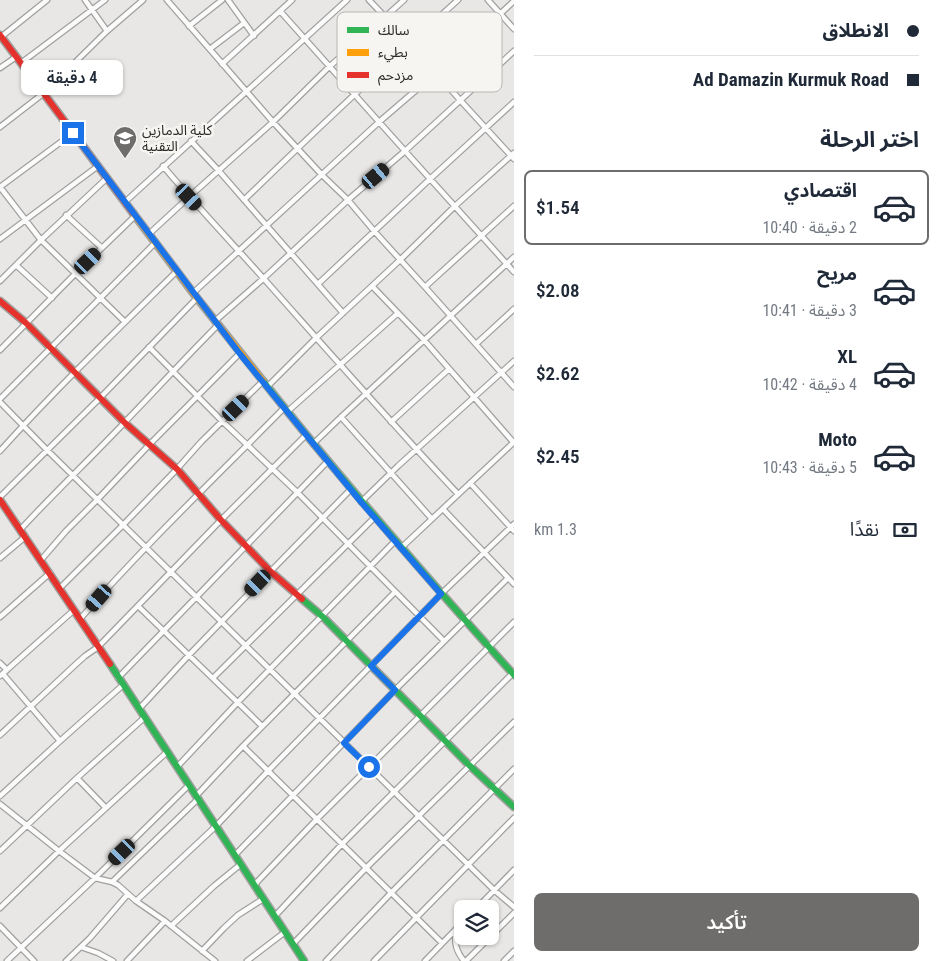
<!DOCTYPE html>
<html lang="ar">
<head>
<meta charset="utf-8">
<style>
	body { margin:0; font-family:"Roboto Condensed","Noto Sans Arabic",sans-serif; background:#f2f2f3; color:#1f2937; direction:rtl; height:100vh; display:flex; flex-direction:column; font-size:19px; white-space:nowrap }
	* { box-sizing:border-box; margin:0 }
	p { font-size:16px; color:#747a83 }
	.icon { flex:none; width:28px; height:28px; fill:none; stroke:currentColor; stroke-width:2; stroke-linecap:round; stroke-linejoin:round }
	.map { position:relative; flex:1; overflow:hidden; direction:ltr }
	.side { display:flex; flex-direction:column; background:#fff; width:425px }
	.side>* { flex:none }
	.guide { display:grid; align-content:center; height:110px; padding:0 20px; background:#fff }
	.buttons { position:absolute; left:454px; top:900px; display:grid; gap:10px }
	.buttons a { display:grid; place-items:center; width:45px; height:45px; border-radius:8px; background:#fff; box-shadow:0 1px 4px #0004; font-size:25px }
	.end { position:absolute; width:22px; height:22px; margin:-11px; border:6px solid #1a73e8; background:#fff; box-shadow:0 0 0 2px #fff }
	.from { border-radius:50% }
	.bubble { position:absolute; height:35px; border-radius:8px; background:#fff; box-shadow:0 1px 4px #0004; font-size:16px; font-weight:600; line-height:35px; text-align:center; direction:rtl }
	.car { position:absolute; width:15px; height:30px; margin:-15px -8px; border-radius:6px; box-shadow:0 0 4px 1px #0007; background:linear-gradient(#222 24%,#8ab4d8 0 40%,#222 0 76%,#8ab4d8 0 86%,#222 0) }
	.guide b { display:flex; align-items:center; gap:18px; height:48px; font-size:19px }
	.guide b+b { border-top:1px solid #e0e1e3 }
	.guide i { width:12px; height:12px; background:#1f2937 }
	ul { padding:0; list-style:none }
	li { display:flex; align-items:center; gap:15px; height:75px; margin:0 10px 8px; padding:0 10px; border:2px solid transparent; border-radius:8px }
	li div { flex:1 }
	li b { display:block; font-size:19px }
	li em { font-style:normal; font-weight:600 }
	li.selected { border-color:#6e6d6c }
	li>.icon { width:45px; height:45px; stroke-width:1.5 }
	h2 { padding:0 20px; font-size:22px; line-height:60px }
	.pay { display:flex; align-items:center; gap:12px; height:55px; padding:0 20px; font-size:19px }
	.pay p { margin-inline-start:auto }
	.primary-button { display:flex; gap:10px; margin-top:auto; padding:10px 20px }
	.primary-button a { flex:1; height:58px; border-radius:8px; background:#6e6d6c; color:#fff; font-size:20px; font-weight:600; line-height:58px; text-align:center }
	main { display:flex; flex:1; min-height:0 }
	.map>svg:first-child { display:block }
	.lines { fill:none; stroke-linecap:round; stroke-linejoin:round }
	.street-casing { stroke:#a0a09e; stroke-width:7 }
	.fast-casing { stroke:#a0a09e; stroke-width:9 }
	.slow-casing { stroke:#a0a09e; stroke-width:9 }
	.jam-casing { stroke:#a0a09e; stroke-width:9 }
	.street { stroke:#fcfbfb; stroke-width:4.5 }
	.fast { stroke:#30b455; stroke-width:6 }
	.slow { stroke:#ff9f0a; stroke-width:6 }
	.jam { stroke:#e5322d; stroke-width:6 }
	.route { stroke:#1a73e8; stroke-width:6 }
	.labels { text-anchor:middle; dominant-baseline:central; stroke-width:5; stroke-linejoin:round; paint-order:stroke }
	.poi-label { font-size:14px; fill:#2c2b2a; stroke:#f6f5f2; text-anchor:start }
	.key { fill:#f6f5f2; stroke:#b9b8b6; stroke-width:1 }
	.key-label { font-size:14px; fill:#2c2b2a }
</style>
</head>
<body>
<main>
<section class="side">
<div class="guide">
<b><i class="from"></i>الانطلاق</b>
<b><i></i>Ad Damazin Kurmuk Road</b>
</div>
<h2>اختر الرحلة</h2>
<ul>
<li class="selected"><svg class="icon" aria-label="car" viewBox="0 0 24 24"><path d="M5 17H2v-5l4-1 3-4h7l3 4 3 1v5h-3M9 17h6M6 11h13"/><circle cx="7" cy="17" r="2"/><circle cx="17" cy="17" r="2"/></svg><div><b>اقتصادي</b><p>2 دقيقة · 10:40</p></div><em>$1.54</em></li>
<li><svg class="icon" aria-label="car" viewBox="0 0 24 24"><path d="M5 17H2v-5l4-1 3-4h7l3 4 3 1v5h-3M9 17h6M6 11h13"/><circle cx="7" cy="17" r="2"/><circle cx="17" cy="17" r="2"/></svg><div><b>مريح</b><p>3 دقيقة · 10:41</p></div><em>$2.08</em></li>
<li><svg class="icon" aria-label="car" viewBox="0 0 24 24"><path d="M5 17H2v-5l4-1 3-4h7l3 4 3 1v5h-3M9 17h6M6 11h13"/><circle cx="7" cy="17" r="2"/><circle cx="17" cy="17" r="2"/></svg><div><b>XL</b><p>4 دقيقة · 10:42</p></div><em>$2.62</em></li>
<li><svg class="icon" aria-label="car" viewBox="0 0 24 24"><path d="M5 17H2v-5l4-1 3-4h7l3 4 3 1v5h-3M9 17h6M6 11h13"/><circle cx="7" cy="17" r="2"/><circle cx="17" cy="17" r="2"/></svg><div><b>Moto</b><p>5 دقيقة · 10:43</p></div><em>$2.45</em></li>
</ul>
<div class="pay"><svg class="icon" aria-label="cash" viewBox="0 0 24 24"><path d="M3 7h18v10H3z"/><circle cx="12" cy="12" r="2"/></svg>نقدًا<p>1.3 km</p></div>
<div class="primary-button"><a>تأكيد</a></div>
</section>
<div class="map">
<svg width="514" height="961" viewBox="0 0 514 961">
	<rect width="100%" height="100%" fill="#e8e7e6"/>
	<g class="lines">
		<!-- street casing -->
		<g class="street-casing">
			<path id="street" d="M85,0L107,31
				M167,0L273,122L322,175L348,200L375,232L425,287L514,387
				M228,0L254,36
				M369,0L410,43L460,100L514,159
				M488,0L514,29
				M280,11L405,151L514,272
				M189,26L222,0
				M1,37L47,0
				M210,49L244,23
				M21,63L105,0
				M222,64L292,0
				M0,68L16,57
				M0,127L44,93L107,31L143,0
				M191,141L219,171L343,313
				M163,166C196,205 231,242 265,280C329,352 392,424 458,494
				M0,187L41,240L125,322
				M0,187L73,133
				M244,200C314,132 385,65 458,0
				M125,202L347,0
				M66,215L102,248
				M149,234L189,197L273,122L329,67L404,0
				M0,239L98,166
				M16,265L52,298
				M0,281L41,240L107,178
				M318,284L430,179L514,102
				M372,286L424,340L514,443
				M425,287L514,206
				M193,293L379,122L436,73L514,1
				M215,321L264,278L348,200L405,151L514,51
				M476,344L514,309
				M149,347L222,421L298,493L444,641
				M0,350L75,274L135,216
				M267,387L316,338L400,260L455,206L514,153
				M0,399L156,242
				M0,402L47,450L494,890L514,907
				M287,412L398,313
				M341,417L432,519
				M391,422L449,369
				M313,444L341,417L514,257
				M0,451C56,389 117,330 177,271
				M470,483L514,531
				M0,497L100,398L197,298
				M361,502L398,466L514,361
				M443,509L514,584
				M20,530C54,493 90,459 125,422C156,390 186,357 218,325
				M401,548L514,442
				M0,558L25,537
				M41,560L66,531L97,500L149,445L239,354
				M60,588L123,525L177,469L201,442L262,382
				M138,606L262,726
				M0,617L50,573
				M80,619C144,546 215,478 284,408
				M0,663L7,670
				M3,674L60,741
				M0,676L74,610
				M118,678L328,461
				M213,678L375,517
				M139,709L189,655L351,489
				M0,735L75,665L85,656L98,647L221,520L306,435
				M243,746L442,943
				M177,767L238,702L395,541
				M77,778L106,808
				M0,796L60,741L123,685
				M196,796L243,746L395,592
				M0,804L59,851L95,878L112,882L118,885L136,901L165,921L215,961
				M0,851L77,778L144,718
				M235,855L395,690L508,578
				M112,882L198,799
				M255,887L257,882L318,818L514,622
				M136,901L216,826L268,771L441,594L514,524
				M0,908L59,851L167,752
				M476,909L514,870
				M275,916L342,844L513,673
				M0,926L34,961
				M171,926L214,886L241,864
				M456,930C454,943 456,951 464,961
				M293,944L366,868L514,722
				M81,947L98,953L113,961
				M202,951L224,928L238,915L263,899
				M7,961L95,878L189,785
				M66,961L90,938L128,894
				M127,961L165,921
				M247,961L285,932
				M326,961L391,893L514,769
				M374,961L514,818
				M425,961L462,923
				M466,961L514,913
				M504,961L514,951"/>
		</g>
		<!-- fast casing -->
		<g class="fast-casing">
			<path id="fast" d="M263,381C343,482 428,579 514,675
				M302,599L323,617L469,765L514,807
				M110,664L304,961"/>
		</g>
		<!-- slow casing -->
		<g class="slow-casing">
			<path id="slow" d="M133,213L197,298L263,381"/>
		</g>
		<!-- jam casing -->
		<g class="jam-casing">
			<path id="jam" d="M0,35L133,213
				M0,301L26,323L125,423L177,469L221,520L270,571L302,599
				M0,500L110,664"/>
		</g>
		<!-- street -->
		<use href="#street" class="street"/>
		<!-- fast -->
		<use href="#fast" class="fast"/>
		<!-- slow -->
		<use href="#slow" class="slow"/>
		<!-- jam -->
		<use href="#jam" class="jam"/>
	</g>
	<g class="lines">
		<!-- route -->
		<path class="route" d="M73,133L240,354L361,502L441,594L371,666L395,690L344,743L369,767"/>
	</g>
	<!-- icons -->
	<defs>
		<g id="university-pin" transform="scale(1.25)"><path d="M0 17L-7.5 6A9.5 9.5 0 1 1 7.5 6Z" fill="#6e6d6c" stroke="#f6f5f2"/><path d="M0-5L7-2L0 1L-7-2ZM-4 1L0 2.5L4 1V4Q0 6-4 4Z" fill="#fff"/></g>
	</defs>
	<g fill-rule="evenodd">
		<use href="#university-pin" x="125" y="138"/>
	</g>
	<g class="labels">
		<!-- poi labels -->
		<g class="poi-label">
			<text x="142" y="130">كلية الدمازين<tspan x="142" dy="16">التقنية</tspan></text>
		</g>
	</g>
	<!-- legend -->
	<rect x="337" y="12" width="165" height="80" rx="8" class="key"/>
	<rect x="347" y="27" width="22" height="6" fill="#30b455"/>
	<rect x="347" y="49" width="22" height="7" fill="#ff9f0a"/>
	<rect x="347" y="72" width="22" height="6" fill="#e5322d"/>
	<g class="key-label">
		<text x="378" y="35">سالك</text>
		<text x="378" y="57">بطيء</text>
		<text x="378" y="80">مزدحم</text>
	</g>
</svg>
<div class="buttons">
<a><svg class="icon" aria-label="layers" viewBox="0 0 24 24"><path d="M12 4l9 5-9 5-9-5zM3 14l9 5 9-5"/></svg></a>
</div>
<i class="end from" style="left:369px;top:767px"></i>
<i class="end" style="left:73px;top:133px"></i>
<div class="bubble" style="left:21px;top:60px;width:102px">4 دقيقة</div>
<i class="car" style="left:376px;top:176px;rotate:50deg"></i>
<i class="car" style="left:189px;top:197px;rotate:137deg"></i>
<i class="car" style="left:88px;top:261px;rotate:46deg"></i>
<i class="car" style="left:236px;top:408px;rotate:46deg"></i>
<i class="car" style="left:258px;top:583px;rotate:224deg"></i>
<i class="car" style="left:99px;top:598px;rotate:221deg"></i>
<i class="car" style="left:122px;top:852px;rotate:226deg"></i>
</div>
</main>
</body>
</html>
